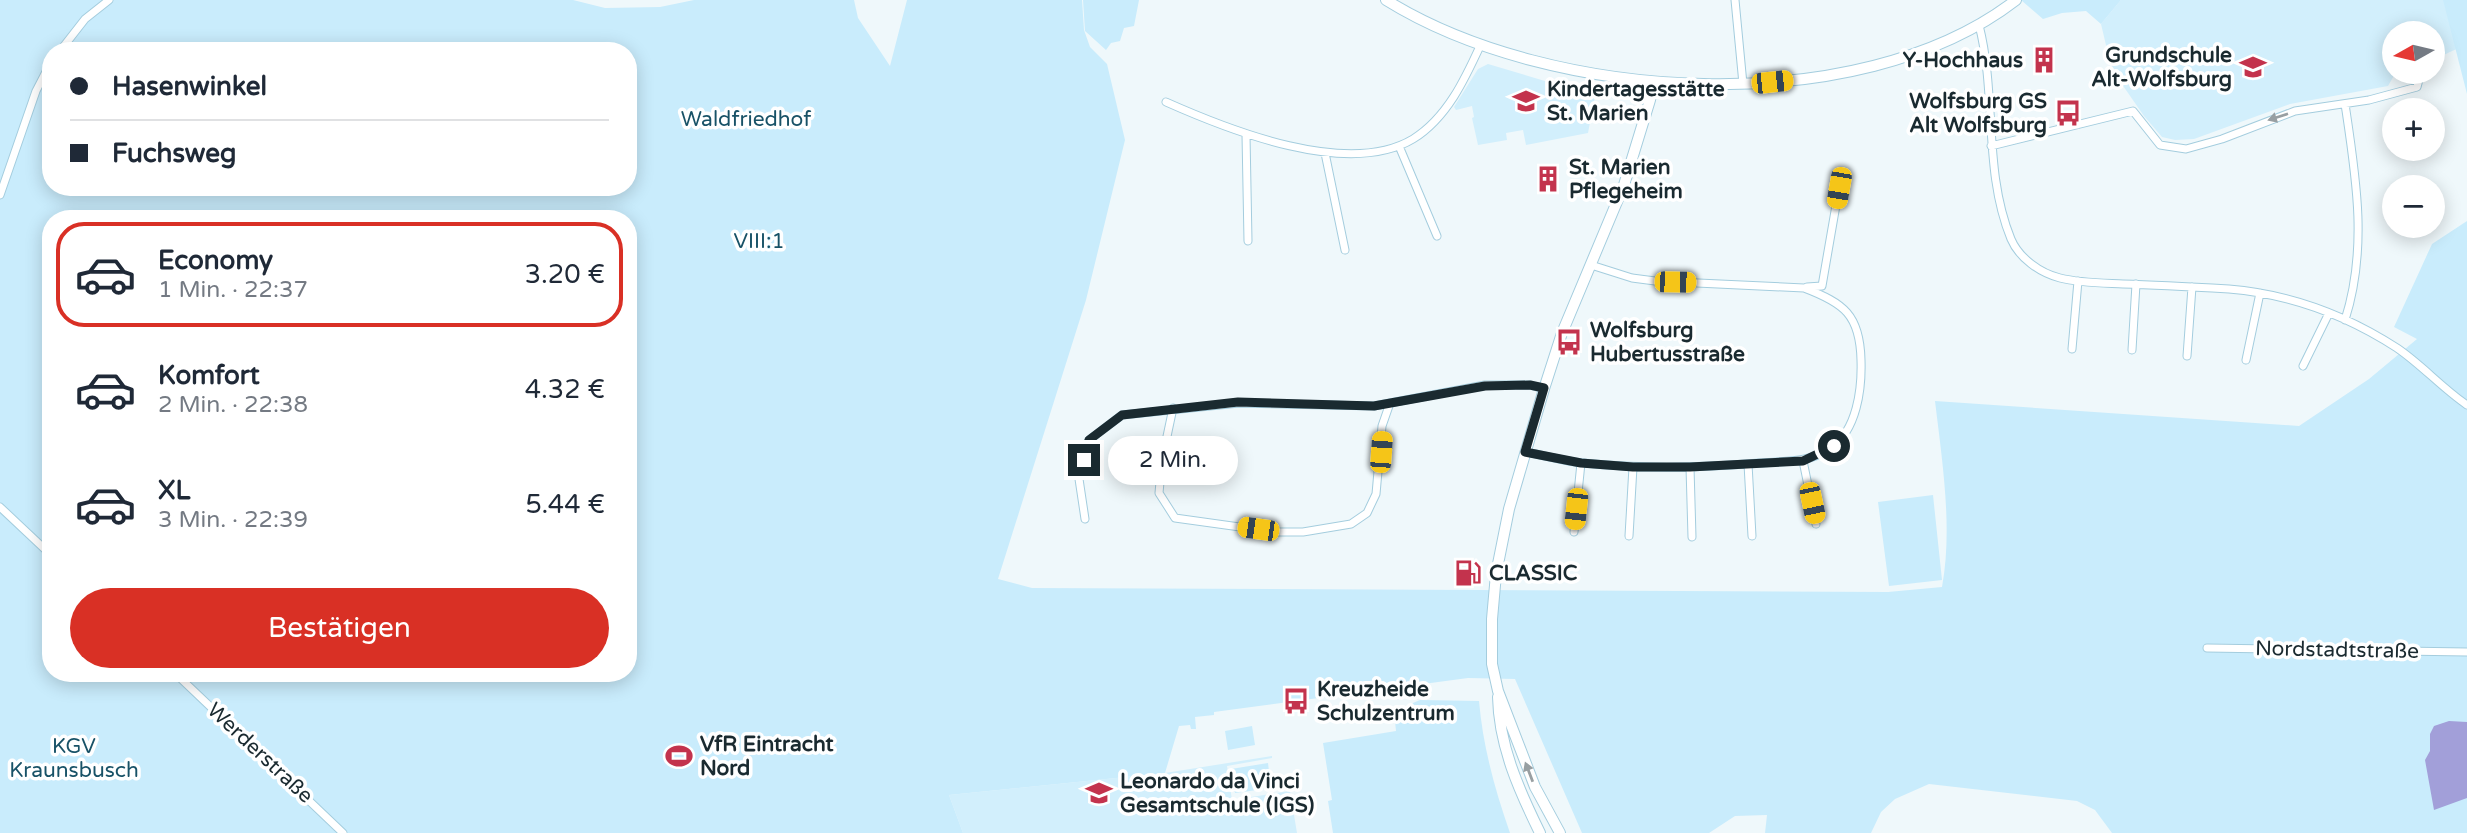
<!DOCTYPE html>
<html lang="de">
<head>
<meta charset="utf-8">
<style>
	body { margin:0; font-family:"Varela Round",sans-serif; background:#f2f2f3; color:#1f2937; height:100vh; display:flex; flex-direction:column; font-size:26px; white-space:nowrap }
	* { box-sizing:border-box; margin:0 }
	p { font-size:23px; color:#747a83 }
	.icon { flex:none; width:38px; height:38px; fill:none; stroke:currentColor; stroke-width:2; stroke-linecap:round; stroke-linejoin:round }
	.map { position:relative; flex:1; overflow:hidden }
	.drawer { position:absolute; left:42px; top:210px; width:595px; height:472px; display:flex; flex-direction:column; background:#fff; border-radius:28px; box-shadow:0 4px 18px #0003 }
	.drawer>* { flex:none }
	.hud { position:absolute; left:42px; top:42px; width:595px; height:154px; border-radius:28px; box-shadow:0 4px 18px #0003; display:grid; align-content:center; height:154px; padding:0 28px; background:#fff }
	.needle { width:46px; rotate:262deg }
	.controls { position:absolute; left:2382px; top:21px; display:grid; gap:14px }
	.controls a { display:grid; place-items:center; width:63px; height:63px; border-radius:50%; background:#fff; box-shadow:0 4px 18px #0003; font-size:35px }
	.end { position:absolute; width:32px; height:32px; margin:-16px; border:9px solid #1a2a30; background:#fff; box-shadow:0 0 0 4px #fff }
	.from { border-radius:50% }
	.bubble { position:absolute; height:49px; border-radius:24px; background:#fff; box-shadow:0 4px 18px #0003; font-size:23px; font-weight:600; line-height:49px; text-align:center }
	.car { position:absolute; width:21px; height:42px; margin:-21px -10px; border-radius:9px; box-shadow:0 0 5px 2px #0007; background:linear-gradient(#f5c518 24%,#345 0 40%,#f5c518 0 76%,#345 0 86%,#f5c518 0) }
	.hud b { display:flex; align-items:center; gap:24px; height:66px; font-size:26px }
	.hud b+b { border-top:2px solid #e0e1e3 }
	.hud i { width:18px; height:18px; background:#1f2937 }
	ul { padding:12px 0 0; list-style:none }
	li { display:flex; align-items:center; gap:21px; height:105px; margin:0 14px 10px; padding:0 14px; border:4px solid transparent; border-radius:28px }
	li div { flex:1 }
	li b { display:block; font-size:26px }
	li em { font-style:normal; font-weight:600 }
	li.on { border-color:#d93025 }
	li>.icon { width:63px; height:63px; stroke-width:1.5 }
	.button { display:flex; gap:14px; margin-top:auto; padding:14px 28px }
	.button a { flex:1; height:80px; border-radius:42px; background:#d93025; color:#fff; font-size:28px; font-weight:600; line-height:80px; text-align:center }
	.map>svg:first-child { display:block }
	.built { fill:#d2effc }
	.green { fill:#c9ecfc; fill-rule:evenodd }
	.water { fill:#a29fd9 }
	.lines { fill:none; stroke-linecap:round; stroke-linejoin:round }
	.street-casing { stroke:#a4cdde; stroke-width:9 }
	.secondary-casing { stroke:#a4cdde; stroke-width:12 }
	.street { stroke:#fff; stroke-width:7 }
	.secondary { stroke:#fff; stroke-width:10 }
	.oneway { fill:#989fa2 }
	.route { stroke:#1a2a30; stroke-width:9 }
	.labels { text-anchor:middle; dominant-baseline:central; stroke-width:7; stroke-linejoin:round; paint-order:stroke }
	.poi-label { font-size:21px; font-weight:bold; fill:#1a2a30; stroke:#fff; text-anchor:start }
	.park-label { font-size:21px; fill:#185267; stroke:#fff }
	.street-label { font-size:21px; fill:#1a2a30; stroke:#fff }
</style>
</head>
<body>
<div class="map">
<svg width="2467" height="833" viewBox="0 0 2467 833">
	<rect width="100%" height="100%" fill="#eff8fb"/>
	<!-- built -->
	<path class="built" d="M2121,0H2467V44L2433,60L2432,33H2394V72H2396L2388,86L2290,104L2194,139L2175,140L2162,137L2144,116L2119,80L2110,62L2101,24Z
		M1488,64L1595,96L1588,133L1526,145L1523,130L1506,133L1507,140L1478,145L1472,118L1474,117L1472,106L1456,110L1454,107L1478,69Z
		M1272,756V758L1227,766L1232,800L1290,791L1297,833H963L949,795L1165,773Z"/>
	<!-- green -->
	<path class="green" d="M0,0H573L605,8L660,7L694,0H854L858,18L890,66L907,0H1082L1084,30L1090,47L1107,64L1125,140L1086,300L998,579L1032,588L1888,592L1942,587C1953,528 1942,460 1935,401L2299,426L2369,379L2417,339L2394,327L2432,244L2467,221V833H2112L2095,810L2077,801L1929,784L1895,799L1881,812L1871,833H1765L1767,815L1735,816L1709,833H1582L1515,679L1468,678L1214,712V715L1195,717L1196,729H1191L1190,725L1179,726L1165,773L949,795L963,833H0ZM51,51H628V187H51ZM51,219H628V674H51Z
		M1083,0H1139L1134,26L1124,28L1120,41L1111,43L1106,50L1085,31Z
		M2021,0H2121L2101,24L2086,11L2062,13L2043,19Z
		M2443,0H2467V94Z
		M1933,495L1942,580L1889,586L1878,502Z
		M1420,700L1479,701C1483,747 1495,790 1510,833H1333L1328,801L1332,800L1323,743L1396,731L1394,711Z
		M1252,726L1255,745L1228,750L1225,731Z
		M1268,763L1271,788L1235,793L1231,769Z"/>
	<!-- water -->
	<path class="water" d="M2449,721L2467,722V798L2434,810L2425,760L2430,751V734L2434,726Z"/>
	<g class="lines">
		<!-- street casing -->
		<g class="street-casing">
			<path id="street" d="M1735,0L1743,84
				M1979,25C1997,95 1983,171 2011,239C2019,258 2040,273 2060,278C2080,283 2102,283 2123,284C2158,285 2194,287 2229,289C2289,294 2346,315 2397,348C2422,365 2442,388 2467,405
				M60,51L85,19L109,0
				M1166,102C1229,130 1348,178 1413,139C1447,118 1465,79 1481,44
				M2345,104C2356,177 2368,248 2345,320
				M1246,135L1248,241
				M1399,146L1437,236
				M1991,146L2133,111L2160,145L2186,149L2222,139L2295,111L2369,100L2417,87L2421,72
				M1325,153L1345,250
				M0,195L36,91L51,62
				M1807,287L1822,286L1839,188
				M2072,349L2078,281
				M2132,350L2136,284
				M2187,356L2192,287
				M2246,360L2260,293
				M2303,366L2329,313
				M1173,408L1162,460L1159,493L1175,518L1276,532H1303L1351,524L1367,513L1376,494L1382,426L1390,403
				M1525,452C1544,455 1563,461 1583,463C1641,469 1701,468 1759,463C1785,461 1810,463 1831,448C1857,430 1862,389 1861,360C1860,315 1844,303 1804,288L1655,281L1632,278L1591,265
				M1803,461L1816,524
				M1748,464L1752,536
				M1690,467L1692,537
				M0,507L51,555
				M1085,519L1079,479L1089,440L1122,415L1239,403L1374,406L1485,385H1530L1544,389
				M1574,532L1581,463
				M1629,536L1633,467
				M2207,648L2467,652
				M176,674L343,833"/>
		</g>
		<!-- secondary casing -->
		<g class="secondary-casing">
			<path id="secondary" d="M1386,0C1550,102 1858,122 2016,0
				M1498,697C1499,746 1519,790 1540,833
				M1560,833L1535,787L1498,691L1492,664V619L1496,574L1509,509L1544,389L1562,333L1624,185L1650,100L1653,82"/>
		</g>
		<!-- street -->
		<use href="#street" class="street"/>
		<!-- secondary -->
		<use href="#secondary" class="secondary"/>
	</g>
	<!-- one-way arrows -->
	<defs><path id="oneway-solid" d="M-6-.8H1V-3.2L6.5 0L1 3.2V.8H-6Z" transform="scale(1.75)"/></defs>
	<g class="oneway">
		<use href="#oneway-solid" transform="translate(2278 117) rotate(162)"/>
		<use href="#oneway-solid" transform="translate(1529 772) rotate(-111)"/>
	</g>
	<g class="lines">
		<!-- route -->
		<path class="route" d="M1084,460L1089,440L1122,415L1238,402L1374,406L1485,386L1530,385L1544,388L1525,452L1581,463L1633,467H1690L1803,461L1834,446"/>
	</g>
	<!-- icons -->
	<defs>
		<g id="building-bare" transform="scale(2.1)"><path d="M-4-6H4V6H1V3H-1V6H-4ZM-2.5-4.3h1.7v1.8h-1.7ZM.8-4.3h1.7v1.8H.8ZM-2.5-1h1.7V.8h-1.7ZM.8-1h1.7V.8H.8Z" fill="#c3334d" stroke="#fff" stroke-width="2.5" paint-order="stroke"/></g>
		<g id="school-bare" transform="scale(2.1)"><path d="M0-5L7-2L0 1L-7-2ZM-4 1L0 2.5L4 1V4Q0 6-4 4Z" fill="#c3334d" stroke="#fff" stroke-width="2.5" paint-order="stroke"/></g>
		<g id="bus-bare" transform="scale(2.1)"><path d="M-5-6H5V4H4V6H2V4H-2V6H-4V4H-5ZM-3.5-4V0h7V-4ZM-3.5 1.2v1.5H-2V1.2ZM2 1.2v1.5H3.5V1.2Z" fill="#c3334d" stroke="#fff" stroke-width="2.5" paint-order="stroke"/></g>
		<g id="fuel-bare" transform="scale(2.1)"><path d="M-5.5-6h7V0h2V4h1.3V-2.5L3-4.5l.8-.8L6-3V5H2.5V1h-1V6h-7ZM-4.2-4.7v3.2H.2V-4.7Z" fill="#c3334d" stroke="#fff" stroke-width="2.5" paint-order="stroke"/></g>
		<g id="stadium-bare" transform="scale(2.1)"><path d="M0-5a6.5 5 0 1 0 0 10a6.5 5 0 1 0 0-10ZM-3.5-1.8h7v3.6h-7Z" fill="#c3334d" stroke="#fff" stroke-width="2.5" paint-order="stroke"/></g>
	</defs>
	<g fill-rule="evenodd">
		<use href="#building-bare" x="2044" y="60"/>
		<use href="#school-bare" x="2253" y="67"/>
		<use href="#school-bare" x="1526" y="101"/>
		<use href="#bus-bare" x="2068" y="113"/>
		<use href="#building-bare" x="1548" y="179"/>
		<use href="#bus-bare" x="1569" y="342"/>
		<use href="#fuel-bare" x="1468" y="573"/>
		<use href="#bus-bare" x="1296" y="701"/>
		<use href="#stadium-bare" x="679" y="756"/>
		<use href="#school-bare" x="1099" y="793"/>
	</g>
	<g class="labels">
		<!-- poi labels -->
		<g class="poi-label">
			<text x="2232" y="55" text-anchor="end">Grundschule<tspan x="2232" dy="24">Alt-Wolfsburg</tspan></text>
			<text x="2023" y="60" text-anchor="end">Y-Hochhaus</text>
			<text x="1547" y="89">Kindertagesstätte<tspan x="1547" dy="24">St. Marien</tspan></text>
			<text x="2047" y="101" text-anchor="end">Wolfsburg GS<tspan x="2047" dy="24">Alt Wolfsburg</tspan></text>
			<text x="1569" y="167">St. Marien<tspan x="1569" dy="24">Pflegeheim</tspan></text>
			<text x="1590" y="330">Wolfsburg<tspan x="1590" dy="24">Hubertusstraße</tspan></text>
			<text x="1489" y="573">CLASSIC</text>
			<text x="1317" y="689">Kreuzheide<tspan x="1317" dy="24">Schulzentrum</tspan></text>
			<text x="700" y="744">VfR Eintracht<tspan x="700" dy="24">Nord</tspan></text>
			<text x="1120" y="781">Leonardo da Vinci<tspan x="1120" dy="24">Gesamtschule (IGS)</tspan></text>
		</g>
		<!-- park labels -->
		<g class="park-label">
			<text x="746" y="119">Waldfriedhof</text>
			<text x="759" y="241">VIII:1</text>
			<text x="74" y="746">KGV<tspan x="74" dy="24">Kraunsbusch</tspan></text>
		</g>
		<!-- street labels -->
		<g class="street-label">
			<text transform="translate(2337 650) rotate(1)">Nordstadtstraße</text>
			<text transform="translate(260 753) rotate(43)">Werderstraße</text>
		</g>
	</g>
</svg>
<div class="controls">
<a><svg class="needle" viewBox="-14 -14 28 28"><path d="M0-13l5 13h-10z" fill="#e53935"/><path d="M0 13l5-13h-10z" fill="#747a83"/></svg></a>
<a>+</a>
<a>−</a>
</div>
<i class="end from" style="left:1834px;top:446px"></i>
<i class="end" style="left:1084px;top:460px"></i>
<div class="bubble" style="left:1108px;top:436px;width:130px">2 Min.</div>
<i class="car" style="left:1772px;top:82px;rotate:84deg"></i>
<i class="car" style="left:1839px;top:188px;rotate:190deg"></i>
<i class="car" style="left:1675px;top:282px;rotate:91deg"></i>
<i class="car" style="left:1381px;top:452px;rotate:4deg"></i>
<i class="car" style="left:1812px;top:503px;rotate:168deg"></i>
<i class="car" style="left:1576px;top:509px;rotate:186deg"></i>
<i class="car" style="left:1258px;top:529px;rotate:278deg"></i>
<div class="hud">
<b><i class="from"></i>Hasenwinkel</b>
<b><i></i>Fuchsweg</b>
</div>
<section class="drawer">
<ul>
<li class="on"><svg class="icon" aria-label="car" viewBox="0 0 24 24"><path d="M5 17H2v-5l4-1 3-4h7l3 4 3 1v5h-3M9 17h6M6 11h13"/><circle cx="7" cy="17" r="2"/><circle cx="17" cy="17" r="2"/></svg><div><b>Economy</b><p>1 Min. · 22:37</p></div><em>3.20 €</em></li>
<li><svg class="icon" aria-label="car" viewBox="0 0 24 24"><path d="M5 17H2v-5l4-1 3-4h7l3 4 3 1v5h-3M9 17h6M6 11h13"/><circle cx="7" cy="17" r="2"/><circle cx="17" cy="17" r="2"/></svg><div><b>Komfort</b><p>2 Min. · 22:38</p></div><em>4.32 €</em></li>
<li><svg class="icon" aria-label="car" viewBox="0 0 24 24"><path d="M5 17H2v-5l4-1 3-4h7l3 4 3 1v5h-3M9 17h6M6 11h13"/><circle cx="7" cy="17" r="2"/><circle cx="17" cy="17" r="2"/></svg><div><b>XL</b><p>3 Min. · 22:39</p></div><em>5.44 €</em></li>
</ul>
<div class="button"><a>Bestätigen</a></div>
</section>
</div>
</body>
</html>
